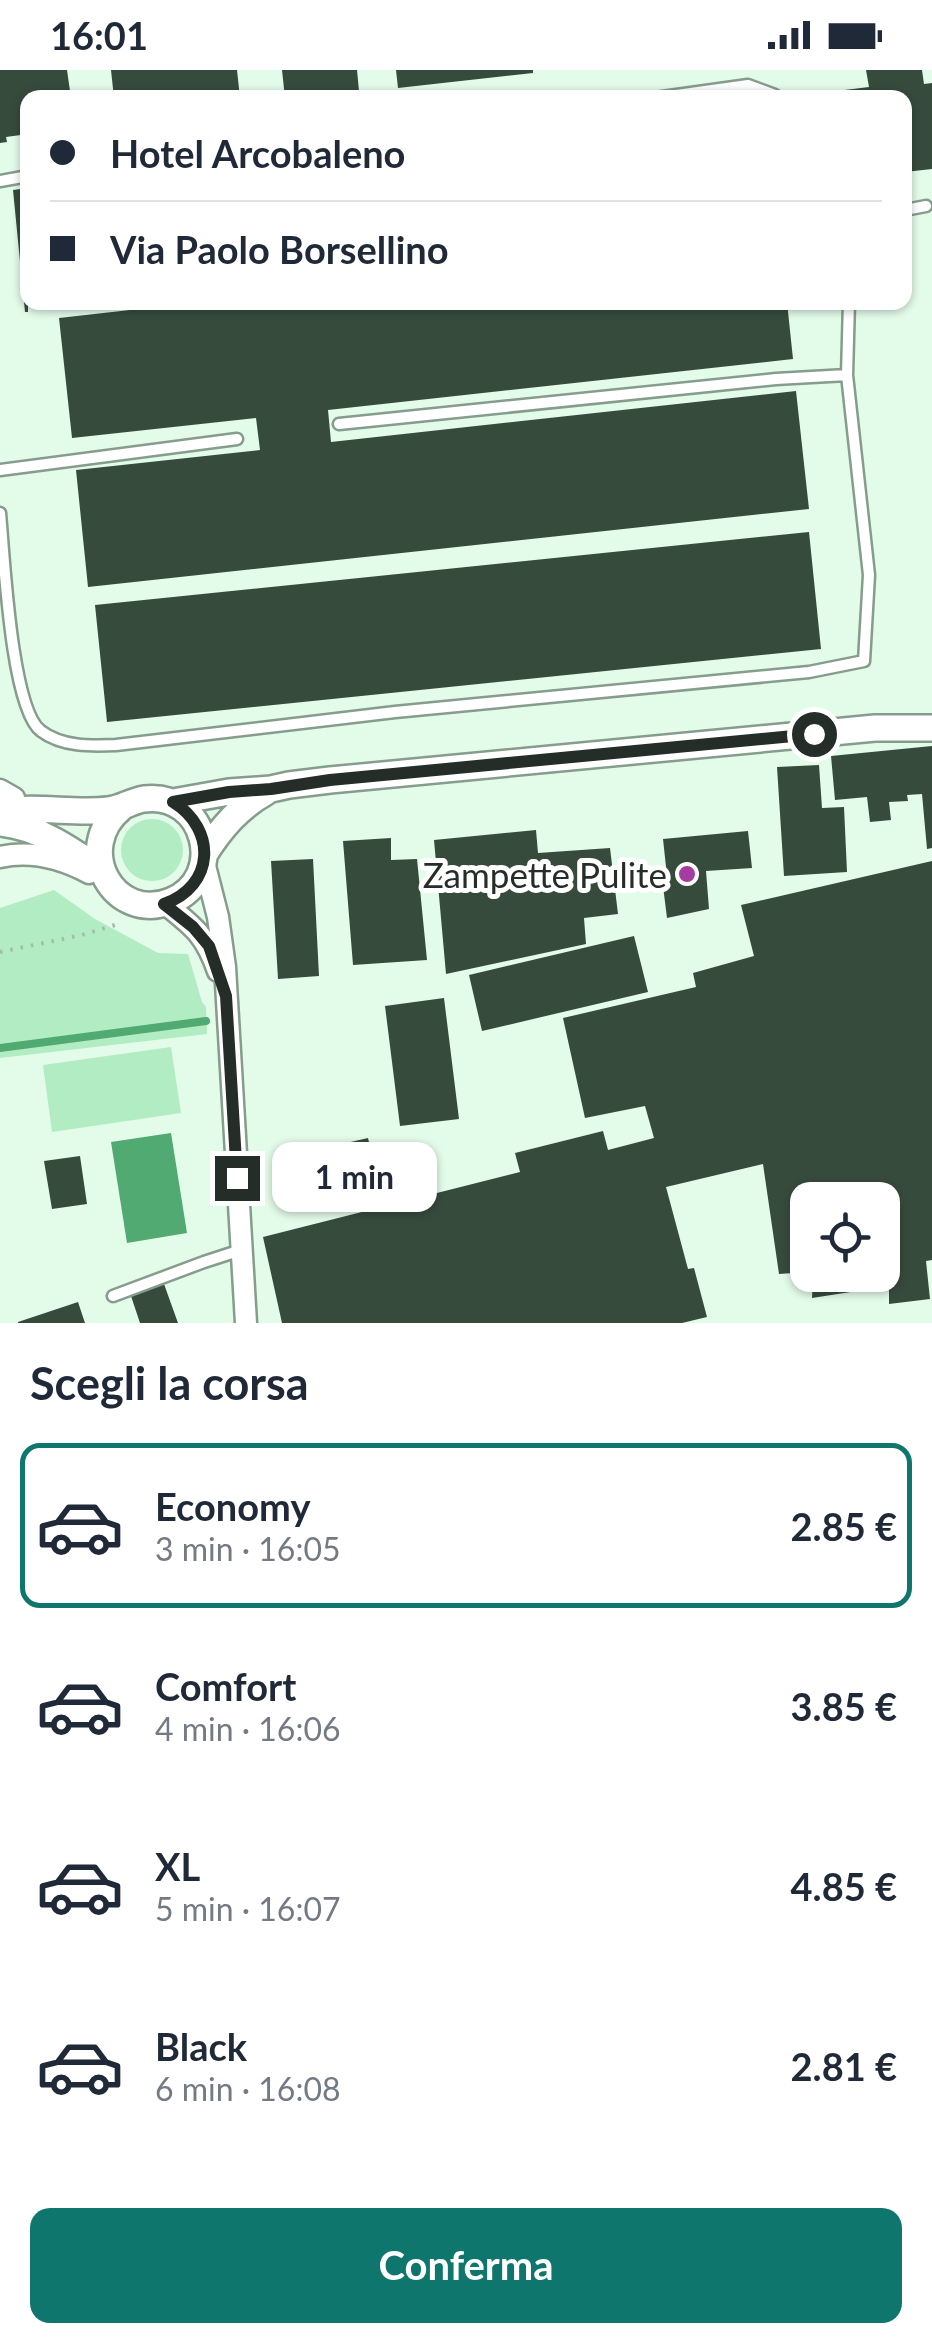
<!DOCTYPE html>
<html lang="it">
<head>
<meta charset="utf-8">
<style>
	body { margin:0; font-family:Lato,sans-serif; background:#f6f6f7; color:#1f2937; height:100vh; display:flex; flex-direction:column; font-size:38px; white-space:nowrap }
	* { box-sizing:border-box; margin:0 }
	p { font-size:32px; color:#747a83 }
	.icon { flex:none; width:55px; height:55px; fill:none; stroke:currentColor; stroke-width:2; stroke-linecap:round; stroke-linejoin:round }
	.map { position:relative; height:1253px; overflow:hidden }
	.details { display:flex; flex-direction:column; background:#fff; flex:1 }
	.details>* { flex:none }
	.banner { position:absolute; left:20px; top:20px; width:892px; height:220px; border-radius:20px; box-shadow:0 2px 8px #0004; display:grid; align-content:center; height:220px; padding:0 30px; background:#fff }
	.tools { position:absolute; left:790px; top:1112px; display:grid; gap:20px }
	.tools a { display:grid; place-items:center; width:110px; height:110px; border-radius:20px; background:#fff; box-shadow:0 2px 8px #0004; font-size:50px }
	.end { position:absolute; width:45px; height:45px; margin:-22px; border:12px solid #242d27; background:#fff; box-shadow:0 0 0 5px #fff }
	.from { border-radius:50% }
	.bubble { position:absolute; height:70px; border-radius:20px; background:#fff; box-shadow:0 2px 8px #0004; font-size:32px; font-weight:700; line-height:70px; text-align:center }
	.banner b { display:flex; align-items:center; gap:35px; height:95px; font-size:38px }
	.banner b+b { border-top:2px solid #e0e1e3 }
	.banner i { width:25px; height:25px; background:#1f2937 }
	ul { padding:0; list-style:none }
	li { display:flex; align-items:center; gap:30px; height:165px; margin:0 20px 15px; padding:0 10px; border:5px solid transparent; border-radius:20px }
	li div { flex:1 }
	li b { display:block; font-size:38px }
	li em { font-style:normal; font-weight:700 }
	li.active { border-color:#0f766e }
	li>.icon { width:90px; height:90px; stroke-width:1.5 }
	h2 { padding:0 30px; font-size:45px; line-height:120px }
	.primary-button { display:flex; gap:20px; margin-top:auto; padding:20px 30px }
	.primary-button a { flex:1; height:115px; border-radius:20px; background:#0f766e; color:#fff; font-size:40px; font-weight:700; line-height:115px; text-align:center }
	.status { display:flex; justify-content:space-between; align-items:center; height:70px; padding:0 50px; background:#fff; direction:ltr }
	.status svg { height:28px; fill:currentColor }
	.map>svg:first-child { display:block }
	.green { fill:#b2ecc3 }
	.water { fill:#50aa71 }
	.lines { fill:none; stroke-linecap:round; stroke-linejoin:round }
	.stream { stroke:#50aa71; stroke-width:8 }
	.building { fill:#374b3d }
	.service-casing { stroke:#869c8c; stroke-width:15 }
	.minor-casing { stroke:#869c8c; stroke-width:25 }
	.tertiary-casing { stroke:#869c8c; stroke-width:30 }
	.path { stroke:#a6b9ab; stroke-width:4; stroke-dasharray:2.5 8; stroke-linecap:butt }
	.service { stroke:#fff; stroke-width:10 }
	.minor { stroke:#fff; stroke-width:20 }
	.tertiary { stroke:#fff; stroke-width:25 }
	.route { stroke:#242d27; stroke-width:12 }
	.poi-dot { fill:#a53c9f; stroke:#fff; stroke-width:4 }
	.labels { text-anchor:middle; dominant-baseline:central; stroke-width:10; stroke-linejoin:round; paint-order:stroke }
	.poi-label { font-size:35px; fill:#242d27; stroke:#fff; text-anchor:end }
</style>
</head>
<body>
<div class="status"><b>16:01</b><svg viewBox="0 0 49 12"><path d="M0 12V9h3v3zM5 12V6h3v6zM10 12V3h3v9zM15 12V0h3v12zM26 1h20v11H26zM47 4h2v5h-2z"/></svg></div>
<div class="map">
<svg width="932" height="1253" viewBox="0 0 932 1253">
	<rect width="100%" height="100%" fill="#e3fbe9"/>
	<!-- green -->
	<path class="green" d="M121 780a31 31 0 1 1 62 0a31 31 0 1 1-62 0Z
		M54,820L95,849L158,883L188,884L202,932L206,937L207,964L0,988V838Z
		M171,977L181,1043L52,1062L43,995Z"/>
	<!-- water -->
	<path class="water" d="M171,1063L187,1163L127,1173L111,1072Z"/>
	<g class="lines">
		<!-- stream -->
		<path class="stream" d="M0,978L206,951"/>
	</g>
	<!-- building -->
	<path class="building" d="M0,0H67L71,28H28V64L6,67L7,72L0,73Z
		M111,0H237L240,28H114Z
		M282,0H357L359,21L285,28Z
		M396,0H533V3L398,18Z
		M866,0H922L924,14L932,13V99L905,102V28H813L812,24L869,17Z
		M28,118V242H25L13,120Z
		M201,232H787L793,289L328,340L331,372L796,321L809,439L88,517L76,400L260,380L256,348L72,368L59,248Z
		M809,462L821,579L107,652L95,535Z
		M932,676V778L927,779L922,724L907,725L908,731L889,732L891,750L870,752L867,727L835,730L831,686Z
		M819,695L822,738L844,737L847,802L784,806L777,697Z
		M536,760L538,783L610,778L618,844L584,848L586,874L446,904L434,770Z
		M748,761L752,798L706,801L709,839L667,848L662,808L667,806L663,769Z
		M391,768V790L417,789L427,890L353,895L343,771Z
		M313,789L319,906L278,909L271,791Z
		M932,791V1190L926,1191L930,1229L889,1234V1216L812,1228L813,1205H882V1130H808V1202L779,1204L763,1094L666,1117L688,1199L694,1198L707,1247L682,1253H282L263,1167L520,1102L515,1083L603,1061L608,1080L654,1068L645,1036L585,1048L563,948L696,917L693,903L754,886L741,835Z
		M634,866L648,922L482,961L469,905Z
		M444,928L459,1049L400,1056L385,936Z
		M368,1068L378,1111L303,1127L294,1085Z
		M80,1086L87,1134L52,1139L44,1091Z
		M164,1214L178,1253H140L131,1226Z
		M78,1232L85,1253H18V1252Z"/>
	<g class="lines">
		<!-- service casing -->
		<g class="service-casing">
			<path id="service" d="M655,28L748,15L775,25L776,28
				M0,111L28,106
				M905,140L926,136
				M847,305L849,232
				M0,400L237,369
				M0,443C4,485 11,639 41,661C62,677 91,676 116,675L395,642L809,602L864,591L869,505L847,305L776,309L339,354
				M113,1226L204,1192L241,1180"/>
		</g>
		<!-- minor casing -->
		<g class="minor-casing">
			<path id="minor" d="M0,720L14,728
				M0,787C32,780 61,788 89,803
				M204,792L218,847L225,897L246,1253
				M164,833C194,857 205,864 218,901"/>
		</g>
		<!-- tertiary casing -->
		<g class="tertiary-casing">
			<path id="tertiary" d="M173,732L229,722L271,719L289,715L330,710L875,658H932
				M0,742C36,735 72,744 108,740C121,739 131,731 144,729C206,721 228,808 171,831C114,854 72,779 121,738
				M0,753C39,757 70,779 102,801
				M204,785C221,758 239,737 266,722"/>
		</g>
		<!-- path -->
		<path class="path" d="M0,882L82,865L118,854"/>
		<!-- service -->
		<use href="#service" class="service"/>
		<!-- minor -->
		<use href="#minor" class="minor"/>
		<!-- tertiary -->
		<use href="#tertiary" class="tertiary"/>
	</g>
	<g class="lines">
		<!-- route -->
		<path class="route" d="M237,1108L226,926L209,876L193,857L164,834C215,816 217,759 173,732L229,722L271,719L330,710L814,664"/>
	</g>
	<!-- markers -->
	<circle class="poi-dot" cx="687" cy="804" r="10"/>
	<g class="labels">
		<!-- poi labels -->
		<g class="poi-label">
			<text x="667" y="804">Zampette Pulite</text>
		</g>
	</g>
</svg>
<div class="tools">
<a><svg class="icon" aria-label="locate" viewBox="0 0 24 24"><circle cx="12" cy="12" r="6"/><path d="M12 2v4M12 18v4M2 12h4M18 12h4"/></svg></a>
</div>
<i class="end from" style="left:814px;top:664px"></i>
<i class="end" style="left:237px;top:1108px"></i>
<div class="bubble" style="left:272px;top:1072px;width:165px">1 min</div>
<div class="banner">
<b><i class="from"></i>Hotel Arcobaleno</b>
<b><i></i>Via Paolo Borsellino</b>
</div>
</div>
<section class="details">
<h2>Scegli la corsa</h2>
<ul>
<li class="active"><svg class="icon" aria-label="car" viewBox="0 0 24 24"><path d="M5 17H2v-5l4-1 3-4h7l3 4 3 1v5h-3M9 17h6M6 11h13"/><circle cx="7" cy="17" r="2"/><circle cx="17" cy="17" r="2"/></svg><div><b>Economy</b><p>3 min · 16:05</p></div><em>2.85 €</em></li>
<li><svg class="icon" aria-label="car" viewBox="0 0 24 24"><path d="M5 17H2v-5l4-1 3-4h7l3 4 3 1v5h-3M9 17h6M6 11h13"/><circle cx="7" cy="17" r="2"/><circle cx="17" cy="17" r="2"/></svg><div><b>Comfort</b><p>4 min · 16:06</p></div><em>3.85 €</em></li>
<li><svg class="icon" aria-label="car" viewBox="0 0 24 24"><path d="M5 17H2v-5l4-1 3-4h7l3 4 3 1v5h-3M9 17h6M6 11h13"/><circle cx="7" cy="17" r="2"/><circle cx="17" cy="17" r="2"/></svg><div><b>XL</b><p>5 min · 16:07</p></div><em>4.85 €</em></li>
<li><svg class="icon" aria-label="car" viewBox="0 0 24 24"><path d="M5 17H2v-5l4-1 3-4h7l3 4 3 1v5h-3M9 17h6M6 11h13"/><circle cx="7" cy="17" r="2"/><circle cx="17" cy="17" r="2"/></svg><div><b>Black</b><p>6 min · 16:08</p></div><em>2.81 €</em></li>
</ul>
<div class="primary-button"><a>Conferma</a></div>
</section>
</body>
</html>
